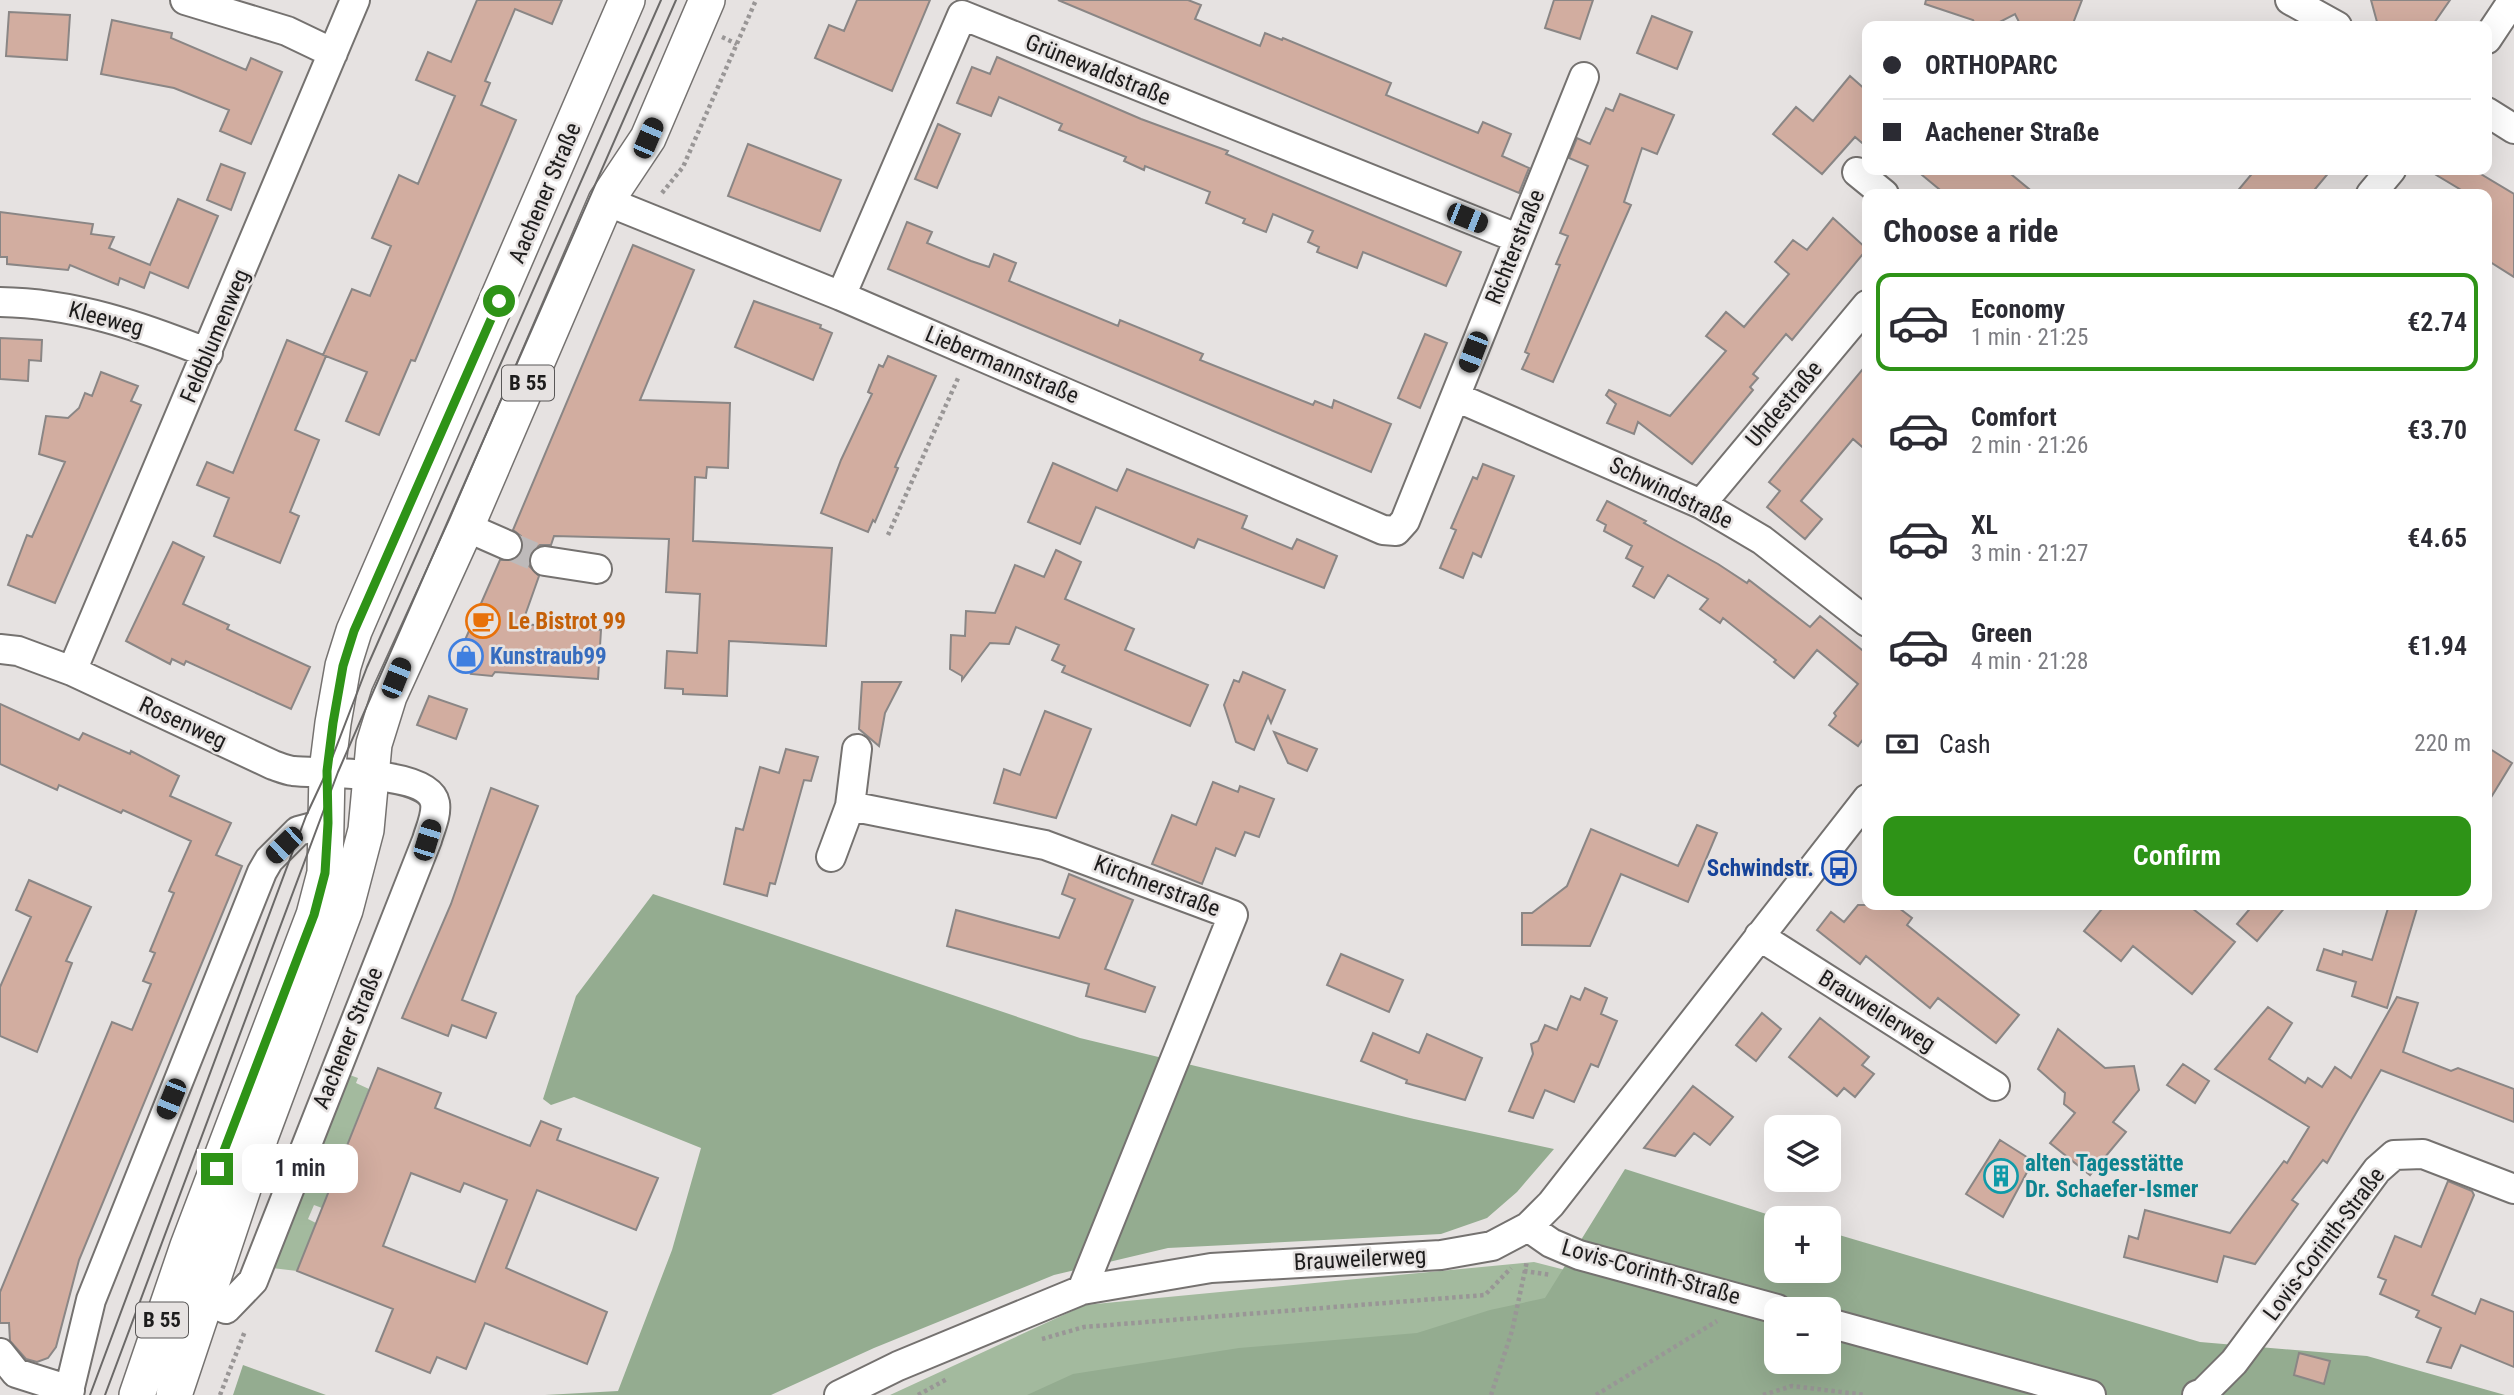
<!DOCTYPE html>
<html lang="en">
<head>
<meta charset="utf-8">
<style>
	body { margin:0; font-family:"Roboto Condensed",sans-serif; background:#f7f7f7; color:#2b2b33; height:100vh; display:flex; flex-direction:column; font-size:26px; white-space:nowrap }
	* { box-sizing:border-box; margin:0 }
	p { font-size:23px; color:#7c7c81 }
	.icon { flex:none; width:38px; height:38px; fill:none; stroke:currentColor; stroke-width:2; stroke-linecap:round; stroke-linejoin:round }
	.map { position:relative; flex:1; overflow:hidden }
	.drawer { position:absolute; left:1862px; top:189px; width:630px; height:721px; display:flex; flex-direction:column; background:#fff; border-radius:14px; box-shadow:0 7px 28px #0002 }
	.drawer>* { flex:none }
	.guide { position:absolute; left:1862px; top:21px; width:630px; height:154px; border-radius:14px; box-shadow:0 7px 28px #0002; display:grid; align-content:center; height:154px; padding:0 21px; background:#fff }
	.tools { position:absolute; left:1764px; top:1115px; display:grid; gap:14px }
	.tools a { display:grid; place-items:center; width:77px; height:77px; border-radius:14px; background:#fff; box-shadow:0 7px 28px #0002; font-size:35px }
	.end { position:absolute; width:32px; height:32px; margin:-16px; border:9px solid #2e9317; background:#fff; box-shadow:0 0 0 4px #fff }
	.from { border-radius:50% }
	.bubble { position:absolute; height:49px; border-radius:14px; background:#fff; box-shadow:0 7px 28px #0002; font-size:23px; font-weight:600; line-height:49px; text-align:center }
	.car { position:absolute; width:21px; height:42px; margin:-21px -10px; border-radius:9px; box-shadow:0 0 5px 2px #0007; background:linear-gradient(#222 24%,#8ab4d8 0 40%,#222 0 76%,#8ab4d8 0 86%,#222 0) }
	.guide b { display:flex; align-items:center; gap:24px; height:66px; font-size:26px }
	.guide b+b { border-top:2px solid #e1e1e2 }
	.guide i { width:18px; height:18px; background:#2b2b33 }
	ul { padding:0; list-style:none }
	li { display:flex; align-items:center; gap:21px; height:98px; margin:0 14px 10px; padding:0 7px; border:4px solid transparent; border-radius:14px }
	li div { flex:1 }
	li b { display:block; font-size:26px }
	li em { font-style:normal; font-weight:600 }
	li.selected { border-color:#2e9317 }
	li>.icon { width:63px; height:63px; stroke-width:1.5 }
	h2 { padding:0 21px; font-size:32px; line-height:84px }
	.pay { display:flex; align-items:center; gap:18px; height:77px; padding:0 21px; font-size:26px }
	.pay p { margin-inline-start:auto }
	.cta { display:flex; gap:14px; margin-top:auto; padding:14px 21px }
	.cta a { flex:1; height:80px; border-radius:14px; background:#2e9317; color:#fff; font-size:28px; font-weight:600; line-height:80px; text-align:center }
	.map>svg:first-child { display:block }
	.green { fill:#a3ba9e }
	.forest { fill:#94ac90; fill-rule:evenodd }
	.building { fill:#d2ada0; stroke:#8a8685; stroke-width:2; fill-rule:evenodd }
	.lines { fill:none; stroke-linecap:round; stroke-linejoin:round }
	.minor-tunnel { stroke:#bebaba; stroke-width:28; stroke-dasharray:28 14; stroke-linecap:butt }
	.minor-casing { stroke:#757270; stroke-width:32 }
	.major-casing { stroke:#757270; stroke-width:38 }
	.path { stroke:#999696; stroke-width:4.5; stroke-dasharray:3.5 3.5; stroke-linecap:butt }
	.minor { stroke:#fff; stroke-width:28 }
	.major { stroke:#fff; stroke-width:35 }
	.tram { stroke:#6b6968; stroke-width:2 }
	.route { stroke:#2e9317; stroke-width:9 }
	.labels { text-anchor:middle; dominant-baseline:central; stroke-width:5; stroke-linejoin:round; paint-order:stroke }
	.shield { fill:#e6e2e1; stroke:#595757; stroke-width:2 }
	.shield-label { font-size:21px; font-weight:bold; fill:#1d1c1c }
	.street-label { font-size:23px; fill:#1d1c1c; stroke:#e6e2e1 }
	.food-label { font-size:23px; font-weight:bold; fill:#c56008; stroke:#e6e2e1; text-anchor:start }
	.shop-label { font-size:23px; font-weight:bold; fill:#366cbe; stroke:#e6e2e1; text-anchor:start }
	.transit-label { font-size:23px; font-weight:bold; fill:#164399; stroke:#e6e2e1; text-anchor:end }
	.culture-label { font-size:23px; font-weight:bold; fill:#0d838f; stroke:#e6e2e1; text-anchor:start }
</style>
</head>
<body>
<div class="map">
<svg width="2514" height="1395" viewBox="0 0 2514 1395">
	<rect width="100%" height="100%" fill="#e6e2e1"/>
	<!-- green -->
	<path class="green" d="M347,1074L358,1078L356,1083L369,1089L322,1208L314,1205L308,1219L316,1223L297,1271L272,1268Z
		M1534,1262L1776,1324V1362H1829L2052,1395H890L1085,1305Z"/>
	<!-- forest -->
	<path class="forest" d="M653,894L1080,1038L1414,1119L1554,1149L1517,1192L1487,1218L1441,1234L1168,1248L1054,1275L874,1348L771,1395H545L618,1391L672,1250L701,1148L574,1097L551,1105L543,1099L576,996Z
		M1625,1169L1779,1218H1776V1270H1829V1232L2200,1342L2367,1356L2505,1395H1027L1073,1374L1239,1348L1417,1333L1490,1310L1545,1298ZM1776,1309H1829V1362H1776Z
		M243,1365L326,1395H233Z"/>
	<!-- building -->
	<path class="building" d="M477,0H562L552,24L515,9L485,81L490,83L481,105L516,120L415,361L411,360L379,435L346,421L367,372L323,355L352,289L370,296L391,246L372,238L399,175L418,184L455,96L416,80L428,52L451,62Z
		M857,0H930L892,91L815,58L829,25L844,31Z
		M1058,0H1188L1201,5L1195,19L1260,46L1265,33L1282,40L1283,38L1391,83L1386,95L1478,133L1483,122L1511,134L1502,156L1529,168L1519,193Z
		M1554,0H1593L1580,39L1545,28Z
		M1926,0H2082L2072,26H2021L2015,14L1992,26H1976L1973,20L1925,4Z
		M2371,0H2450L2432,26H2383L2377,22Z
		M9,12L70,15L67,60L6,56Z
		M1652,16L1692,32L1677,69L1637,53Z
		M112,20L172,33L171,38L246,70L251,58L282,72L251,144L220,131L229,110L174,88L101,74Z
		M997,57L1141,119L1228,151L1226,154L1461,252L1446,286L1363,252L1357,268L1317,252L1319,247L1308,242L1313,231L1273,214L1266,232L1243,223L1245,219L1206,203L1210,192L1145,166L1144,170L1124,161L1126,157L1059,130L1062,124L999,97L991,116L957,103L972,67L990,74Z
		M1850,76L1867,91V147L1855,137L1822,174L1773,134L1796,107L1813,121Z
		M1620,94L1674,115L1657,154L1642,148L1624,202L1631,205L1553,382L1522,369L1529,354L1525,352L1560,265L1556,264L1568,236L1560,233L1588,166L1569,158L1577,138L1590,144L1606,108L1613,111Z
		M938,124L960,134L937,188L915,179Z
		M748,144L841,180L820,231L728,196Z
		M221,164L245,173L231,210L207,200Z
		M1916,170H2006L2035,194H1945Z
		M2255,170H2331L2311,194H2235Z
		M2428,170H2474L2514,194V277L2487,260V194H2468Z
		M178,199L218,216L188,288L150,272L144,288L120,278L118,285L70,265L68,270L7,264V257H0V212L93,224L91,234L114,237L109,248L150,265Z
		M1833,218L1867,249L1792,340L1786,334L1753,374L1758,378L1750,387L1753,390L1692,464L1638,422L1634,434L1607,423L1616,404L1606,395L1609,390L1670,416L1726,351L1706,336L1726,312L1744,327L1789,274L1775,262L1793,240L1807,250Z
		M907,222L932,232L927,243L971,261L989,267L994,254L1016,263L1009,281L1118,326L1120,320L1203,354L1200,360L1313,405L1315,401L1332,408L1334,400L1391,424L1371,472L888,269Z
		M633,245L694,270L640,400L730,403L728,468L707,467L706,478L695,477L693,541L832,548L826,646L729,641L727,696L683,694V689L665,688L667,651L697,653L700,594L666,592L669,539L554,536L551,545H540L532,551L529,566L539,576L522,624L601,630L598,679L495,672L492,676L471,674L475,663L458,656L500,560L516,559L522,551L521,536L513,530Z
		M754,301L821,325L820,328L832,333L813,380L735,347Z
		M1425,334L1447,343L1420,408L1398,398Z
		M0,338L42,340L41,361L29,360L28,381L0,379Z
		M287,340L326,356L295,430L319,440L290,512L299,516L280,563L214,536L229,498L197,485L207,462L233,473Z
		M888,356L936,376L895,467L898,468L875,522L873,520L868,532L821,513L841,460L872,394L868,392L879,365L883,367Z
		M1867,364V451L1853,439L1801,501L1822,519L1805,539L1767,507L1780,491L1769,482Z
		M101,372L138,386L131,401L141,405L55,603L8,585L27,535L32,537L65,462L39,454L46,416L68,418L79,408L85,393L92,396Z
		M1053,463L1117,491L1127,469L1247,516L1242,528L1292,549L1297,539L1337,556L1324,588L1198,539L1194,548L1096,507L1080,544L1028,522Z
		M1483,464L1514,476L1481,557L1473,553L1463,578L1440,568L1456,530L1451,528L1473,477L1477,479Z
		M1607,501L1646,521L1644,523L1718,564L1747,583L1749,580L1810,627L1820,616L1867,654V734L1858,746L1829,725L1836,716L1834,713L1858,684L1817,650L1794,678L1774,662L1776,660L1723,618L1720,623L1700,609L1708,599L1668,575L1654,598L1633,586L1643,567L1626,558L1632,546L1604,531L1606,525L1597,520Z
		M173,542L204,557L183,604L229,625L227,629L310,667L291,709L186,661L184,665L172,659L170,664L126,641Z
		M1056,550L1081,562L1065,599L1134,629L1125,650L1208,685L1190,726L1062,672L1065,666L1052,660L1059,645L1016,627L1009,644L990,643L962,680V676L950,669L951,635L965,636L966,611L995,613L1015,565L1044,577Z
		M1243,672L1285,690L1271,723L1268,716L1254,750L1236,742L1224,705L1234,680L1239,682Z
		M862,682H901L885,713L879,746L859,729Z
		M429,696L467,709L456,739L417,725Z
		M0,704L79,740L83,733L130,754L131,751L179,776L170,796L231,823L216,855L242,866L79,1260L56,1347L48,1358L37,1362L26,1359L10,1341L9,1323H0V1292L112,1022L132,1030L151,984L143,981L155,953L150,951L174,893L169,891L191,841L123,810L121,813L59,785L57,790L0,764Z
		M1045,711L1091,729L1056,818L994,803L1004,769L1020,775Z
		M1274,732L1317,749L1307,771L1288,763Z
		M2487,747L2512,763L2487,804Z
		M786,749L818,757L811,781L804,780L775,884L770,883L767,896L724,884L736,828L743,830L760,767L779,773Z
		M1213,782L1238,792L1240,786L1274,799L1259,837L1245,832L1235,856L1216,848L1202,884L1152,864L1172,815L1196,825Z
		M491,788L538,806L462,1000L496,1013L486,1038L452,1025L448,1036L402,1018L451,904Z
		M1697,825L1717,833L1688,902L1621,874L1590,946L1522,945V913H1532L1567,886L1591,829L1678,866Z
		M1069,874L1133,900L1105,969L1155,987L1145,1012L1086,996L1089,984L947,946L956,910L1059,938L1075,899L1062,894Z
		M29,880L91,907L66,961L72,963L37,1052L0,1036V987L31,917L16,910Z
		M1858,905H1895L1912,918L1907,925L2019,1015L1996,1043L1938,998L1930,1008L1866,956L1860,964L1817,930L1831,912L1844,922Z
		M2105,905H2188L2235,942L2192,994L2133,946L2121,961L2084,931Z
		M2253,905H2287L2257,941L2237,924Z
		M2389,905H2418L2387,1008L2352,996L2356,982L2317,970L2324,949L2342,955L2343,951L2372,960Z
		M1341,954L1403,980L1389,1012L1327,985Z
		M1585,988L1607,998L1601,1014L1617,1021L1598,1067L1591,1064L1574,1102L1545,1090L1533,1118L1509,1111L1533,1054L1531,1044L1538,1041L1545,1025L1557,1030L1571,996L1580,1000Z
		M2397,997L2418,1003L2403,1052L2451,1071L2458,1068L2514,1089V1122L2381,1070L2327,1163L2323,1160L2292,1200L2298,1204L2255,1264L2224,1256L2217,1282L2124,1257L2129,1236L2138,1239L2145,1210L2230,1233L2284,1161L2287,1163L2309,1127L2215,1069L2268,1007L2292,1023L2269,1059L2305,1083L2308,1078L2322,1087L2335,1067L2351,1078Z
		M1762,1013L1781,1029L1756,1061L1736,1045Z
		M1820,1018L1869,1057L1862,1065L1874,1074L1855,1097L1844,1088L1837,1096L1789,1057Z
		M2058,1029L2105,1068L2134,1066L2139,1090L2113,1122L2126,1132L2090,1175L2050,1143L2075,1113L2064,1104L2065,1093L2038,1069Z
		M1373,1033L1419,1053L1427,1034L1482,1058L1465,1100L1406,1083L1407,1080L1361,1061Z
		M2183,1064L2209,1081L2195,1103L2167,1085Z
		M378,1068L441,1093L435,1108L530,1146L541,1121L561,1129L557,1140L658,1178L636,1230L537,1190L506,1268L607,1312L587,1364L485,1323L466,1369L437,1357L430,1373L376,1351L393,1309L297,1271ZM411,1173L460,1192L464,1183L507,1200L475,1282L383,1246Z
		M1693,1086L1733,1117L1710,1145L1694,1133L1675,1156L1644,1148Z
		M2000,1140L2033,1161L2003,1217L1966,1194Z
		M2448,1181L2472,1191L2474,1195L2432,1295L2475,1314L2481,1299L2514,1312V1367L2461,1345L2451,1368L2427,1362L2441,1328L2416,1317L2419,1311L2380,1294L2386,1280L2378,1277L2395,1236L2421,1247Z
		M2299,1353L2330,1361L2324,1384L2294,1375Z"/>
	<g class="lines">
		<!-- minor-tunnel -->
		<path class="minor-tunnel" d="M507,545L545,561"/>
		<!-- minor casing -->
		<g class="minor-casing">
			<path id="minor" d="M185,0L287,31L333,53
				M2290,0L2337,26
				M2487,39L2513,0
				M2487,112L2514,129
				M1857,172L1884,194
				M2371,194L2391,170
				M606,201L841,296L1383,530L1396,531L1405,521L1584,77
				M841,296L962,15L1517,238
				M0,302C74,303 140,326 208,353
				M1456,397L1701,504L1762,540L1867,622
				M1701,504L1867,305
				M466,527L507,545
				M545,561L597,569
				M0,649L18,651L72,671L273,765C279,767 286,770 293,771C319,774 429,769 435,803C437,815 430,829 427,840L253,1281L226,1309L204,1300
				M72,671L355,0
				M850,806L1045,845L1233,915L1082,1290
				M831,857L850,806L857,749
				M1759,936L1995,1086
				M1528,1227L1551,1243L1579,1255L1777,1309
				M1829,1323L2091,1395
				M0,1353L16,1373L70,1390
				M68,1395L91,1300L262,872L269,860L298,831L328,823
				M839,1395L898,1366L1082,1290L1211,1268L1441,1255L1492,1246L1528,1227L1551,1204L1867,799
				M2197,1395L2203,1393L2234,1362L2377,1170L2394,1155L2423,1154L2514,1189"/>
		</g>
		<!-- major casing -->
		<g class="major-casing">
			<path id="major" d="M137,1395L188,1246L314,915L325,873L327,771L333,723L343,666L354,631L627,0
				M174,1395L261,1135L345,910L366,830L374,744L389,696L466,527L606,201L648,138L707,0"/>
		</g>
		<!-- path -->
		<path class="path" d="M722,37L737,44
			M662,193L683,167L756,0
			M888,535L959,376
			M1524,1271L1551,1275
			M1042,1339L1084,1327L1485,1295L1511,1268
			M220,1395L245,1331
			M918,1395L947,1379
			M1491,1395L1512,1331L1527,1261
			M1596,1395L1717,1321
			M1763,1395L1792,1386L1866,1395"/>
		<!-- minor -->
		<use href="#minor" class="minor"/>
		<!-- major -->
		<use href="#major" class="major"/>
		<!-- tram -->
		<path class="tram" d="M90,1395L306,816L327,771L367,667L661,0
			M105,1395L338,772L676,0"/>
	</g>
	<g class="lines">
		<!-- route -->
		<path class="route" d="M217,1169L314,915L325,873L328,823L327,771L333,723L343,666L354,631L499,301"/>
	</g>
	<!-- icons -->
	<defs>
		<g id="cafe-ring" transform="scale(1.75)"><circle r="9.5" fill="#e6e2e1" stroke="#e8710a" stroke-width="1.5"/><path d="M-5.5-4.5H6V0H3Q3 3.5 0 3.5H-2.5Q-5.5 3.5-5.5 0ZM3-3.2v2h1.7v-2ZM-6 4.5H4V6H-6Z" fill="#e8710a"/></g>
		<g id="shop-ring" transform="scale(1.75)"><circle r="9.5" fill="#e6e2e1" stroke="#3f7fe0" stroke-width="1.5"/><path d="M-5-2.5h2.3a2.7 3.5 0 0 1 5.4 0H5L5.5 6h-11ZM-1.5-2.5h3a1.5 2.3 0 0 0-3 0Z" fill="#3f7fe0"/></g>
		<g id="bus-ring" transform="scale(1.75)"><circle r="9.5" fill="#e6e2e1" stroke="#1a4fb4" stroke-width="1.5"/><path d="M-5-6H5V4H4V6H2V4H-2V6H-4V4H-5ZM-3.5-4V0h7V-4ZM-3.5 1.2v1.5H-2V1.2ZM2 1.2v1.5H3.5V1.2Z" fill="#1a4fb4"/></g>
		<g id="building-ring" transform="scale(1.75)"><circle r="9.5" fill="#e6e2e1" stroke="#0f9aa8" stroke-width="1.5"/><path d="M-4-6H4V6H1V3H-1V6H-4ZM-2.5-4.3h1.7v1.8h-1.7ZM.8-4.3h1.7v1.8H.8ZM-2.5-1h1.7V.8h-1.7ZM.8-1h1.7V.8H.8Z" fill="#0f9aa8"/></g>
	</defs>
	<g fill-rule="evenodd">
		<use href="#cafe-ring" x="483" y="621"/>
		<use href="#shop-ring" x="466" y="656"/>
		<use href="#bus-ring" x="1839" y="868"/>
		<use href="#building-ring" x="2001" y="1176"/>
	</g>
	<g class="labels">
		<!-- shield labels -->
		<g class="shield">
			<rect x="502" y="365.5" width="52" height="35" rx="5"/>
			<rect x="136" y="1302.5" width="52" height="35" rx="5"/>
		</g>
		<g class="shield-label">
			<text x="528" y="383">B 55</text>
			<text x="162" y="1320">B 55</text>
		</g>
		<!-- street labels -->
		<g class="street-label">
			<text transform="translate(1098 70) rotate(22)">Grünewaldstraße</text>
			<text transform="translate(545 193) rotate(-67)">Aachener Straße</text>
			<text transform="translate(1515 247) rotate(-68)">Richterstraße</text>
			<text transform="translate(106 319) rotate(15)">Kleeweg</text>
			<text transform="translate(215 336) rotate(-67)">Feldblumenweg</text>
			<text transform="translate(1002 365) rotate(23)">Liebermannstraße</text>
			<text transform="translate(1784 404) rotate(-50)">Uhdestraße</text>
			<text transform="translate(1671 493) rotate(26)">Schwindstraße</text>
			<text transform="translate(183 723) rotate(25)">Rosenweg</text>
			<text transform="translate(1157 886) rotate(21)">Kirchnerstraße</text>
			<text transform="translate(1877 1011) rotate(32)">Brauweilerweg</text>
			<text transform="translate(348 1038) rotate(-68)">Aachener Straße</text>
			<text transform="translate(2324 1244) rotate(-53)">Lovis-Corinth-Straße</text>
			<text transform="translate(1360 1259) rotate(-3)">Brauweilerweg</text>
			<text transform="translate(1651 1272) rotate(16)">Lovis-Corinth-Straße</text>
		</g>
		<!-- food labels -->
		<g class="food-label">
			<text x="508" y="621">Le Bistrot 99</text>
		</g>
		<!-- shop labels -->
		<g class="shop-label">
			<text x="490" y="656">Kunstraub99</text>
		</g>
		<!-- transit labels -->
		<g class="transit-label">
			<text x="1814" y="868">Schwindstr.</text>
		</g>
		<!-- culture labels -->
		<g class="culture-label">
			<text x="2025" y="1163">alten Tagesstätte<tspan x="2025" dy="26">Dr. Schaefer-Ismer</tspan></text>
		</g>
	</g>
</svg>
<div class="tools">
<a><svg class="icon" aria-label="layers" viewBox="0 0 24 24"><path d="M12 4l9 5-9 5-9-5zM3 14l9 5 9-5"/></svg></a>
<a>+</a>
<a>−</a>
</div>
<i class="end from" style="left:499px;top:301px"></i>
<i class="end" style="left:217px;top:1169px"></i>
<div class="bubble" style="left:242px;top:1144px;width:116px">1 min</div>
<i class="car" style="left:648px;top:138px;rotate:23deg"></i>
<i class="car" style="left:1467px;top:218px;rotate:112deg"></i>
<i class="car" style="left:1473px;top:352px;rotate:201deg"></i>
<i class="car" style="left:396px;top:678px;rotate:22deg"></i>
<i class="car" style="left:427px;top:840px;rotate:17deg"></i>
<i class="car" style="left:284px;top:845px;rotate:226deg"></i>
<i class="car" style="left:171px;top:1099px;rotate:202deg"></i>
<div class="guide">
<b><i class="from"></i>ORTHOPARC</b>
<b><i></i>Aachener Straße</b>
</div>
<section class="drawer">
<h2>Choose a ride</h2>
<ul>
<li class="selected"><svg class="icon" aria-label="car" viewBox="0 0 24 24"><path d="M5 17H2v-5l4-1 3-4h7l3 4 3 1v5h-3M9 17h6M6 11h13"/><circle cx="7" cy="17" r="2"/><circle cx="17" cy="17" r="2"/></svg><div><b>Economy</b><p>1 min · 21:25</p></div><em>€2.74</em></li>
<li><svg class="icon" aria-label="car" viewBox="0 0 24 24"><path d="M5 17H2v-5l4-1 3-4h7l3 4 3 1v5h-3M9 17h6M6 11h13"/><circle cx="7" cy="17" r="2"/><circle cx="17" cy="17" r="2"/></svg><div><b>Comfort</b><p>2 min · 21:26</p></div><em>€3.70</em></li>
<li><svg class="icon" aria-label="car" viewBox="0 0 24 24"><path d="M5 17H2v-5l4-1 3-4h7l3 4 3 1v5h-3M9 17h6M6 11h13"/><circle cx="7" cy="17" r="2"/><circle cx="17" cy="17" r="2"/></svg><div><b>XL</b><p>3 min · 21:27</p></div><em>€4.65</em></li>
<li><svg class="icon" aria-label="car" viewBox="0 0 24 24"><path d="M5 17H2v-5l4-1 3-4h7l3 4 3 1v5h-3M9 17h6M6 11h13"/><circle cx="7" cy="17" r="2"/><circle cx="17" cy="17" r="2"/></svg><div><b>Green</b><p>4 min · 21:28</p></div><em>€1.94</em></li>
</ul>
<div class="pay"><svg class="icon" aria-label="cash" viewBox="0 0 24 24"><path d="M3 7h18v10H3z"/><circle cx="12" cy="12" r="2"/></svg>Cash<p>220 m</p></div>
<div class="cta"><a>Confirm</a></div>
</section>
</div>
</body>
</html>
